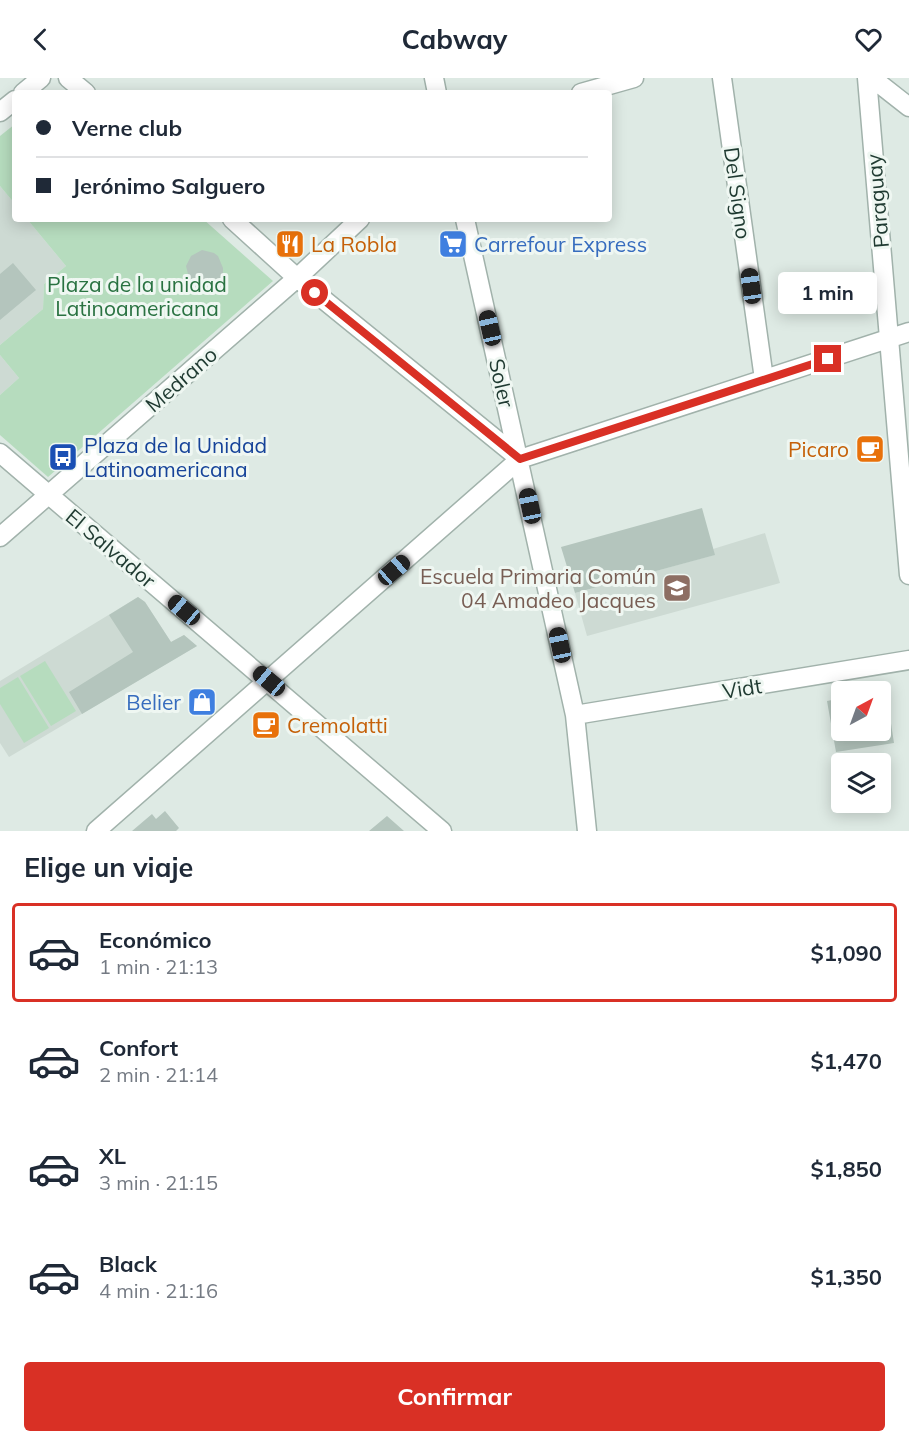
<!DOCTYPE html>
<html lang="es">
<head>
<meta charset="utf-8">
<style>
	body { margin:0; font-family:Mulish,sans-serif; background:#f2f2f3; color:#1f2937; height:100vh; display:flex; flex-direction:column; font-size:22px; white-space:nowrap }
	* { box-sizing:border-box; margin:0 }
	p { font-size:20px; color:#747a83 }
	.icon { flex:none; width:33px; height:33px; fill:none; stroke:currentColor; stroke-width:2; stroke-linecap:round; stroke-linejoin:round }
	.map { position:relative; height:753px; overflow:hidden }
	.panel { display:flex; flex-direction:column; background:#fff; flex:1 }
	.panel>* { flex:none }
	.hud { position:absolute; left:12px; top:12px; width:600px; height:132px; border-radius:6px; box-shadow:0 3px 15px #0003; display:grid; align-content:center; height:132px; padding:0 24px; background:#fff }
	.needle { width:39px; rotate:41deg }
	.fabs { position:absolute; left:831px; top:603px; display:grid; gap:12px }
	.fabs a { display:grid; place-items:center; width:60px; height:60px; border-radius:6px; background:#fff; box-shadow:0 3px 15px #0003; font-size:30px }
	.end { position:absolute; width:27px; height:27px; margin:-14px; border:8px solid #d93025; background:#fff; box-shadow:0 0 0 3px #fff }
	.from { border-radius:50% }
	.bubble { position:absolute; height:42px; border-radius:6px; background:#fff; box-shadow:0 3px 15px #0003; font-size:20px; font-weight:700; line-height:42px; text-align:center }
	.car { position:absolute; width:18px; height:36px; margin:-18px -9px; border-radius:8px; box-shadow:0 0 4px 2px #0007; background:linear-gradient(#222 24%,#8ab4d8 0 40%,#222 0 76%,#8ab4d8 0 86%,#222 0) }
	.hud b { display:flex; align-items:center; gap:21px; height:57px; font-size:22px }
	.hud b+b { border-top:2px solid #e0e1e3 }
	.hud i { width:15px; height:15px; background:#1f2937 }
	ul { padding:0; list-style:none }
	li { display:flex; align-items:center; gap:18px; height:99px; margin:0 12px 9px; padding:0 12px; border:3px solid transparent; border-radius:6px }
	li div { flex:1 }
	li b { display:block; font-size:22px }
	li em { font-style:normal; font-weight:700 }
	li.selected { border-color:#d93025 }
	li>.icon { width:54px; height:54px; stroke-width:1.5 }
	h2 { padding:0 24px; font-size:27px; line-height:72px }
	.button { display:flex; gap:12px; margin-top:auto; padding:12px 24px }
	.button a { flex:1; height:69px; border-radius:6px; background:#d93025; color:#fff; font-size:24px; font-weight:700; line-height:69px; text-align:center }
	header { display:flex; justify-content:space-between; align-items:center; height:78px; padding:0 24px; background:#fff; font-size:27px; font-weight:700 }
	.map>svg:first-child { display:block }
	.built { fill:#cddad3 }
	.green { fill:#b6dcbe }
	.building { fill:#b4c5bd }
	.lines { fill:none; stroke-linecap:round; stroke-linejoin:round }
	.minor-casing { stroke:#a1b2ab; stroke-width:21 }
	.minor { stroke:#fff; stroke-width:18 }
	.route { stroke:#d93025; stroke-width:8 }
	.labels { text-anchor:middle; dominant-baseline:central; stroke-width:6; stroke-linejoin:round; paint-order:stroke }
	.street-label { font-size:21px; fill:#1f3a31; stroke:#eff7f2 }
	.food-label { font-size:21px; fill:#c56008; stroke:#eff7f2; text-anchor:start }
	.shop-label { font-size:21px; fill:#366cbe; stroke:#eff7f2; text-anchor:start }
	.park-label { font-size:21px; fill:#297241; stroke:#eff7f2 }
	.transit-label { font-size:21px; fill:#164399; stroke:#eff7f2; text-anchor:start }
	.education-label { font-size:21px; fill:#785e54; stroke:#eff7f2; text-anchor:end }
</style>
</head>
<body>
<header><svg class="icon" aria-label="back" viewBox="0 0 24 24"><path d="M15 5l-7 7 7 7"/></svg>Cabway<svg class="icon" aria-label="heart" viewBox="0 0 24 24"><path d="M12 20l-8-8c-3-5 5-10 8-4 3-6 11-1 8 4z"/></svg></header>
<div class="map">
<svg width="909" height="753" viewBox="0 0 909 753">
	<rect width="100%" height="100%" fill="#deeae4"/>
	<!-- built -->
	<path class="built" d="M0,108L15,126V141H27L66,188L44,206L43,231L0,267Z
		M0,277L19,300L0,317Z
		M765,455L780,505L587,558L575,515L714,477L713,471Z
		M138,519L145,524L171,564L184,557L197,568L9,679L0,665V603Z"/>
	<!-- green -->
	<path class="green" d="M15,46V126L0,108V58Z
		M27,141H203L273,203L48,399L0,357V317L19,300L0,277V267L43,231L44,206L66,188Z
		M45,583L76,633L51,648L20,598Z
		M18,599L49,650L24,665L0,626V610Z"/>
	<!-- building -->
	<path class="building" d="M202,172L214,175L218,178L223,190V196L216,206L192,214L183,207L189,200L186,188L191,178Z
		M13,185L36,212L0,242V196Z
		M702,430L715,477L575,515L561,469Z
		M138,519L145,524L171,564L184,557L197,568L82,636L69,614L133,574L109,537Z
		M886,613L894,665L836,674L827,623L842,620V652H880V614Z
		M165,733L179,750L176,753H132L152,736L156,741Z
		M387,738L404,753H369Z"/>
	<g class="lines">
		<!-- minor casing -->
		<g class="minor-casing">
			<path id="minor" d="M68,0L86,15
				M434,0L437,15
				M722,0L764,301
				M867,0L909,497
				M872,0L909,29
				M23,15L41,0
				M581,15L634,0
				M0,34L15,22
				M232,141L297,200L520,381
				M465,141L575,637L587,753
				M0,375L442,753
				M0,459L297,200L360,141
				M575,637L909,582
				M96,753L520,381L909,254"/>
		</g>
		<!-- minor -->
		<use href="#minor" class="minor"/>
	</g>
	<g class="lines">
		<!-- route -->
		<path class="route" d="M315,215L520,381L828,281"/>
	</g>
	<!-- icons -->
	<defs>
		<g id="restaurant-square" transform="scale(1.5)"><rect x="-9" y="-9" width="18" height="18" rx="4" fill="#e8710a" stroke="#eff7f2"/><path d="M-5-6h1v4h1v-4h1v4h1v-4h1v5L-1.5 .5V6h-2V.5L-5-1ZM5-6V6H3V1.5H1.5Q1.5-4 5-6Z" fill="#fff"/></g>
		<g id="supermarket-square" transform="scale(1.5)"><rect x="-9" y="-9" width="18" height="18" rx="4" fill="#3f7fe0" stroke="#eff7f2"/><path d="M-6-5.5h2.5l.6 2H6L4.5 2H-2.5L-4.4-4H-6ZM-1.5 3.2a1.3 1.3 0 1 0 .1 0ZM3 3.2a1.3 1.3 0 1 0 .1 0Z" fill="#fff"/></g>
		<g id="cafe-square" transform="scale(1.5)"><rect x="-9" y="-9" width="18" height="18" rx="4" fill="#e8710a" stroke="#eff7f2"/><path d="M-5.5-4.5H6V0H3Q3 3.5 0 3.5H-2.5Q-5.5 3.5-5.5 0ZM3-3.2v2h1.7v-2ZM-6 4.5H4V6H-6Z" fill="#fff"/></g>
		<g id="bus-square" transform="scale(1.5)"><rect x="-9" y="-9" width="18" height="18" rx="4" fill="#1a4fb4" stroke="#eff7f2"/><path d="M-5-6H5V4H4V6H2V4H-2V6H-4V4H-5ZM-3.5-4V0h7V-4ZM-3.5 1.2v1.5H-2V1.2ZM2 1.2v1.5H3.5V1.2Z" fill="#fff"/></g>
		<g id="school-square" transform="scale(1.5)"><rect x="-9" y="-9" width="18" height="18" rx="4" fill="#8d6e63" stroke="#eff7f2"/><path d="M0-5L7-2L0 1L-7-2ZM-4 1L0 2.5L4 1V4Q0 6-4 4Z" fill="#fff"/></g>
		<g id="shop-square" transform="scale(1.5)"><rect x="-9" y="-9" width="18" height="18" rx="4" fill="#3f7fe0" stroke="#eff7f2"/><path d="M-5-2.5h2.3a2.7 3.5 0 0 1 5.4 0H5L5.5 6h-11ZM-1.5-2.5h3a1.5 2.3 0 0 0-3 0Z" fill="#fff"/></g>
	</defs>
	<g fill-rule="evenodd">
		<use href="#restaurant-square" x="290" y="166"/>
		<use href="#supermarket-square" x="453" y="166"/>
		<use href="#cafe-square" x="870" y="371"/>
		<use href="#bus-square" x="63" y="379"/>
		<use href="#school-square" x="677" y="510"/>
		<use href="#shop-square" x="202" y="624"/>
		<use href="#cafe-square" x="266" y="647"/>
	</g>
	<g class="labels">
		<!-- street labels -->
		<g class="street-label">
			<text transform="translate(738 115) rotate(82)">Del Signo</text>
			<text transform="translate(877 123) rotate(-95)">Paraguay</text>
			<text transform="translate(181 301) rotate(-41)">Medrano</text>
			<text transform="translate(502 305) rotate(77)">Soler</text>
			<text transform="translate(111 470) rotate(40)">El Salvador</text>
			<text transform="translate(742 610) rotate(-9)">Vidt</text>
		</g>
		<!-- food labels -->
		<g class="food-label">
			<text x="311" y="166">La Robla</text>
			<text x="849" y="371" text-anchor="end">Picaro</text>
			<text x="287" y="647">Cremolatti</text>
		</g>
		<!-- shop labels -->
		<g class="shop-label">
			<text x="474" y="166">Carrefour Express</text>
			<text x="181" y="624" text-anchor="end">Belier</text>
		</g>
		<!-- park labels -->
		<g class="park-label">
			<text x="137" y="206">Plaza de la unidad<tspan x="137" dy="24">Latinoamericana</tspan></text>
		</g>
		<!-- transit labels -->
		<g class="transit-label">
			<text x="84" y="367">Plaza de la Unidad<tspan x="84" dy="24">Latinoamericana</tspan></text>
		</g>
		<!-- education labels -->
		<g class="education-label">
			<text x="656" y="498">Escuela Primaria Común<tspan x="656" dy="24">04 Amadeo Jacques</tspan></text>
		</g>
	</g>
</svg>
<div class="fabs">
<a><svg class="needle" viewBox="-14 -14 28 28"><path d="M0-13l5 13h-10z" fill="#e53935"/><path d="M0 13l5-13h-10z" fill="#747a83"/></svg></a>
<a><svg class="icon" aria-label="layers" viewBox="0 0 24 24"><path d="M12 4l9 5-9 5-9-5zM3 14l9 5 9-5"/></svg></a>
</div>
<i class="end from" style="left:315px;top:215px"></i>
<i class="end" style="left:828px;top:281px"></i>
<div class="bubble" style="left:778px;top:194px;width:99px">1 min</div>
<i class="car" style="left:751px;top:208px;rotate:352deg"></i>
<i class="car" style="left:490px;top:250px;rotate:347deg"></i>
<i class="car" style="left:530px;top:428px;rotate:348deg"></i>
<i class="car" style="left:394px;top:492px;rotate:49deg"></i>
<i class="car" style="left:184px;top:532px;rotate:310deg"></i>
<i class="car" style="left:560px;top:567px;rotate:348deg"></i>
<i class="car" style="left:269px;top:603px;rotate:310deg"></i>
<div class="hud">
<b><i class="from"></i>Verne club</b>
<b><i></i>Jerónimo Salguero</b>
</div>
</div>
<section class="panel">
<h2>Elige un viaje</h2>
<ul>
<li class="selected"><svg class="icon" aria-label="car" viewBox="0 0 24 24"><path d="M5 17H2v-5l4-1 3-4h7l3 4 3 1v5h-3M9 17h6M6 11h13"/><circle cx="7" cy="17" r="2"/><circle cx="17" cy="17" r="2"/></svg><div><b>Económico</b><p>1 min · 21:13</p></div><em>$1,090</em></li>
<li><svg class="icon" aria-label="car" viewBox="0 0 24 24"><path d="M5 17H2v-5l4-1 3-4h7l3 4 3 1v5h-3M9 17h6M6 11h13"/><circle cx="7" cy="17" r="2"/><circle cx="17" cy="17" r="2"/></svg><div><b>Confort</b><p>2 min · 21:14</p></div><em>$1,470</em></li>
<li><svg class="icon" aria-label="car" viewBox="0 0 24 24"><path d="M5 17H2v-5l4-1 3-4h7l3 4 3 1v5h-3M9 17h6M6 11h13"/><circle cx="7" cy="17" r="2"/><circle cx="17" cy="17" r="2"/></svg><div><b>XL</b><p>3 min · 21:15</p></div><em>$1,850</em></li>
<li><svg class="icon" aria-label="car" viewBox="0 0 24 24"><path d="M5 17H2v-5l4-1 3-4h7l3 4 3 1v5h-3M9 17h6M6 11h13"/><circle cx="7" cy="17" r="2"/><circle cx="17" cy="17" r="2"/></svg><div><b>Black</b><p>4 min · 21:16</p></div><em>$1,350</em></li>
</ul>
<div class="button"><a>Confirmar</a></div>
</section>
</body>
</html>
